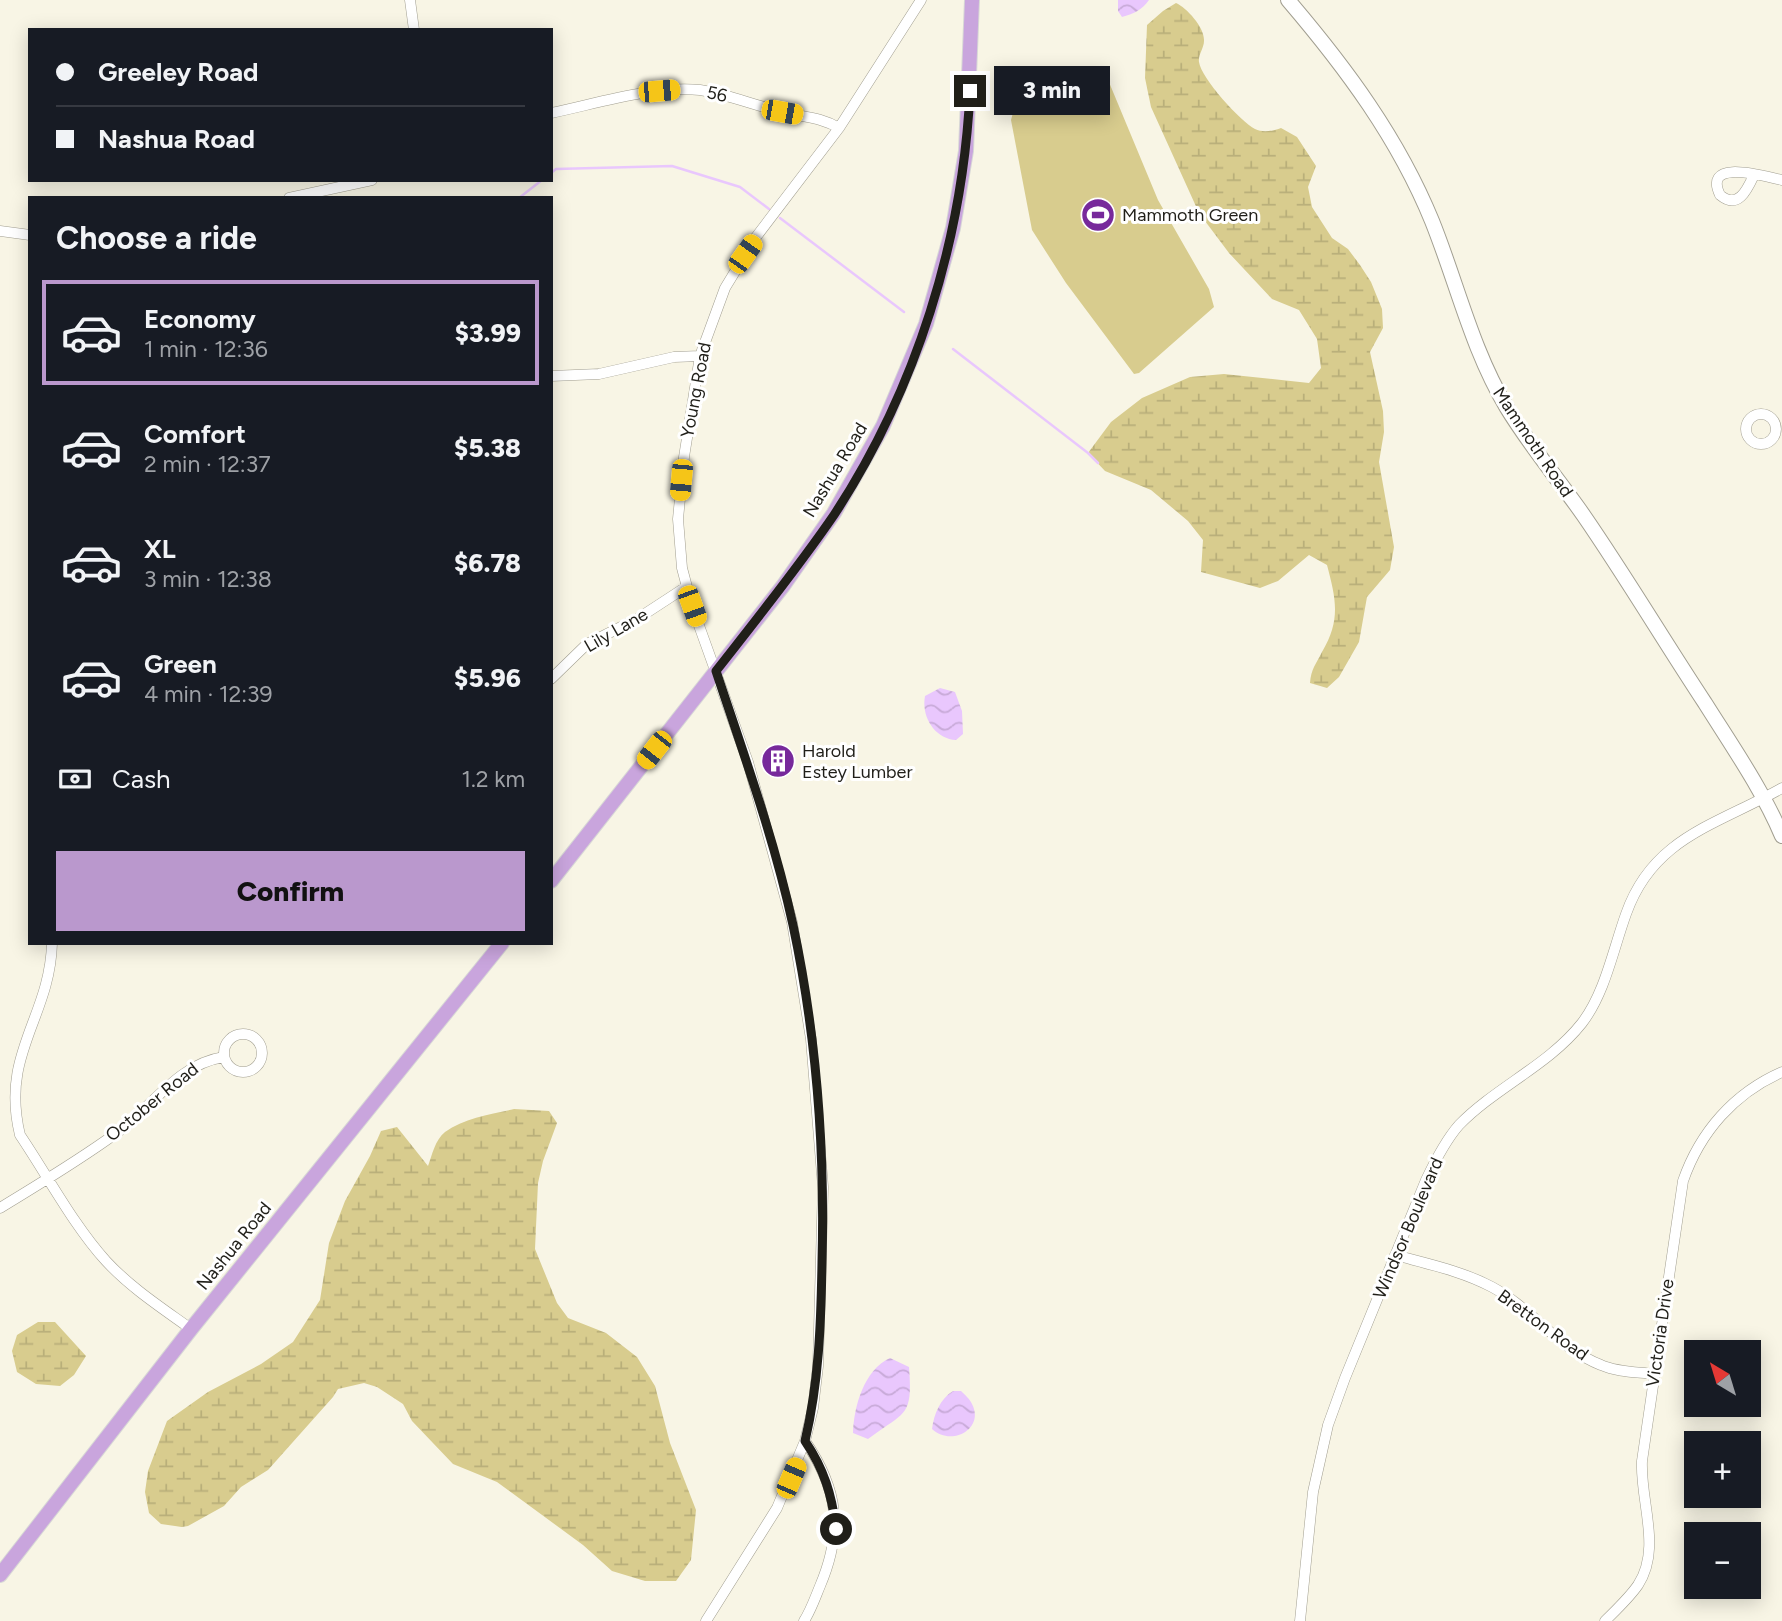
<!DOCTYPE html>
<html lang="en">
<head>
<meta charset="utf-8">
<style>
	body { margin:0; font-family:Figtree,sans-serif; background:#242831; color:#f1f3f6; height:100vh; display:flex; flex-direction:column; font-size:26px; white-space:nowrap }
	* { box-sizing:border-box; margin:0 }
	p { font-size:23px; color:#9ea1a6 }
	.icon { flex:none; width:38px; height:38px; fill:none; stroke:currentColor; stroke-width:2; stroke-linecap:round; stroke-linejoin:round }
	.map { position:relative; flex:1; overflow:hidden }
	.details { position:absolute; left:28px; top:196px; width:525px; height:749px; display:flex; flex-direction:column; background:#171b24; border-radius:0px; box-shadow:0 4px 18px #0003 }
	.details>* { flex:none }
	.banner { position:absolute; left:28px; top:28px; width:525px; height:154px; border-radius:0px; box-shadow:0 4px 18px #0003; display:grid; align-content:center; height:154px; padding:0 28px; background:#171b24 }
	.needle { width:46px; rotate:322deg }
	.buttons { position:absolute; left:1684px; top:1340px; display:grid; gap:14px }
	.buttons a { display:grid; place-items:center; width:77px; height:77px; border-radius:0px; background:#171b24; box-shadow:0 4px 18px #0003; font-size:35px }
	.end { position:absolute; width:32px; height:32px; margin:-16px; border:9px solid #201f19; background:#fff; box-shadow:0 0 0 4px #fff }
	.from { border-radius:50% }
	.bubble { position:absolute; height:49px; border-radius:0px; background:#171b24; box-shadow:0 4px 18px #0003; font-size:23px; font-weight:800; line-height:49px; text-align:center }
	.car { position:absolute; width:21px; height:42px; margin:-21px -10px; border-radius:9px; box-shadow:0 0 5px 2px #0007; background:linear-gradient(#f5c518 24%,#345 0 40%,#f5c518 0 76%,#345 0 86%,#f5c518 0) }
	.banner b { display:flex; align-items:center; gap:24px; height:66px; font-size:26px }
	.banner b+b { border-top:2px solid #363941 }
	.banner i { width:18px; height:18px; background:#f1f3f6 }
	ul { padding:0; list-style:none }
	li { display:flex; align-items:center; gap:21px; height:105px; margin:0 14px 10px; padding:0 14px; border:4px solid transparent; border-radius:0px }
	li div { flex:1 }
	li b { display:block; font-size:26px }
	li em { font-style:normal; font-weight:800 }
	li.selected { border-color:#ba98cd }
	li>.icon { width:63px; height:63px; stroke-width:1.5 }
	h2 { padding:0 28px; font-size:32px; line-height:84px }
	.pay { display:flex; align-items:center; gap:18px; height:77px; padding:0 28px; font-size:26px }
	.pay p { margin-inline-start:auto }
	.primary-button { display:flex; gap:14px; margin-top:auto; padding:14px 28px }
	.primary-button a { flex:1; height:80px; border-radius:0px; background:#ba98cd; color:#111; font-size:28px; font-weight:800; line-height:80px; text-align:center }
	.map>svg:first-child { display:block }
	.green { fill:#d8cc8e }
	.wetland { fill:url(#wetland-marsh) }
	.water { fill:url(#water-waves) }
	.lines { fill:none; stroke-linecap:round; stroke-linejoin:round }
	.stream { stroke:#e9c7fd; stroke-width:2.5 }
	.street-casing { stroke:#a19e90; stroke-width:11 }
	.secondary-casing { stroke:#a19e90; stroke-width:16 }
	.primary-casing { stroke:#d7d7d6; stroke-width:16 }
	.street { stroke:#fff; stroke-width:10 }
	.secondary { stroke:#fff; stroke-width:14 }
	.primary { stroke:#c9a5dd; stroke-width:14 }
	.route { stroke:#201f19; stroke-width:9 }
	.labels { text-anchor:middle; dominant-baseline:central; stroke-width:6; stroke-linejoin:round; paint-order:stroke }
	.street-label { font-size:18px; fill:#201f19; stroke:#fff }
	.poi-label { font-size:18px; fill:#201f19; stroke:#fff; text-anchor:start }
</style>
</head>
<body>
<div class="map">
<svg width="1782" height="1621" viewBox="0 0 1782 1621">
	<defs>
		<pattern id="wetland-marsh" width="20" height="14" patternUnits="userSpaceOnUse" patternTransform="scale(1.75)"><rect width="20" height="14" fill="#d8cc8e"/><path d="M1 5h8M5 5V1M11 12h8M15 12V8" fill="none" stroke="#b9af7a"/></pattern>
		<pattern id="water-waves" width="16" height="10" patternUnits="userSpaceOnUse" patternTransform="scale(1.75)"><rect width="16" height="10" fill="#e9c7fd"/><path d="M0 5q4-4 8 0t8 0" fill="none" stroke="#c8aad8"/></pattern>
	</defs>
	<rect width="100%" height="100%" fill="#f8f5e5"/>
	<!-- green -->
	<path class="green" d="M1106,75L1158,200L1209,289L1214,307L1139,373L1134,374L1066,283L1032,230L1011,120L1014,109Z"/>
	<!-- wetland -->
	<path class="wetland" d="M1176,3C1187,8 1205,28 1204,41C1204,48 1198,55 1199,62C1201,78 1241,122 1255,129C1263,133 1273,131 1281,128L1297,137L1316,166L1308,187L1312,207L1332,238L1348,249L1360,265L1371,282L1382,309L1383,328L1370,352L1383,411L1384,432L1379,462L1394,547L1390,570L1367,597L1359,642L1339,677L1327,688L1310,683C1311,669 1316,664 1322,652C1341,620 1336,599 1327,565L1309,555L1278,581L1260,588L1201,572L1203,540L1188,521L1151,490L1105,471L1088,453L1111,422L1142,398L1190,377L1224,374L1309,383L1321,368L1317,339L1299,310L1272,299L1229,253L1199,213L1151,107L1145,78L1147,25L1163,11Z
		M514,1109L549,1111L557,1123L543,1161L538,1183L535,1249L557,1303L568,1318L606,1333L637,1357L655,1386L670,1443L696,1510L691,1560L676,1581H645L612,1571L583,1545L497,1482L453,1464L412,1421L403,1404L377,1387L364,1383L338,1389L333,1397L268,1470L241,1487L224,1506L188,1526L182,1527L161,1524L149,1513L145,1492L148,1471L167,1421L208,1392L261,1364L293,1342L320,1300L329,1243L345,1201L370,1156L381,1131L397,1127L428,1166C432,1155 435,1140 445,1132C464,1118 492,1114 514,1109Z
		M38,1322H55L86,1356L74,1375L60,1386L36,1384L17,1372L12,1351L17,1335Z"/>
	<!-- water -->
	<path class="water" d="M1149,0C1142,10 1133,14 1122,17L1118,11V0Z
		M940,688L955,692L962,711L963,734L956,740C935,739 921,717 925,696Z
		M890,1358L909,1367C913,1418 905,1411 868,1439L853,1433C854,1406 864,1370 890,1358Z
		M953,1391H961C965,1395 970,1399 972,1404C985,1429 951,1447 932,1429C934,1414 940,1399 953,1391Z"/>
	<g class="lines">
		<!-- stream -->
		<path class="stream" d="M551,173L556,169L672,166L740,187L769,209
			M519,198L542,180
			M780,218L904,312
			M953,349L1088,453L1098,463"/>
		<!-- street casing -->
		<g class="street-casing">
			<path id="street" d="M410,0L414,30
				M551,113C595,104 655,85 700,90C728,94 755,106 783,112C802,117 821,117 839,128
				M1754,175C1747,190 1738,210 1720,195C1702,157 1766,177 1782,180
				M289,198L372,180
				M0,231L30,235
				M551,376L599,374L674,357L700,356
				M1746 429a15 15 0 1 1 30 0a15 15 0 1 1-30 0Z
				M551,679L587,644L637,619L686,587
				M52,943C50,1018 0,1053 20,1135C47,1175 74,1226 106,1261C131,1288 162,1308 191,1329
				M224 1053a19 19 0 1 1 38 0a19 19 0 1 1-38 0Z
				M0,1208C39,1184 78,1161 115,1134C152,1108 177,1064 224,1057
				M1395,1255C1428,1264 1462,1271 1492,1287C1531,1308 1559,1349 1601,1365C1617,1372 1636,1372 1653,1374
				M706,1621L777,1508L805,1441L813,1408L818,1366L823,1187L811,1039L792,922L748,762L692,606L682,568L678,519L684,457L700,356L725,288L756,237L839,128L921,0
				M804,1621C811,1610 815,1598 820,1586C843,1532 839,1490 805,1441
				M1300,1621L1313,1492L1328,1425L1345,1378L1426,1180C1435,1161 1445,1141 1459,1125C1496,1087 1549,1065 1582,1023C1605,993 1613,950 1626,914C1653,837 1717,825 1782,788
				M1605,1621C1616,1610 1629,1598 1638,1585C1662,1548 1640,1502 1642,1461L1683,1181C1700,1132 1734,1093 1782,1072"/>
		</g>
		<!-- secondary casing -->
		<g class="secondary-casing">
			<path id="secondary" d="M1288,0C1346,68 1398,138 1432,221C1457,283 1472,350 1507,408C1530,446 1559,480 1584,516C1626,577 1664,641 1705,703C1732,746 1762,789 1782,836"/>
		</g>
		<!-- primary casing -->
		<g class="primary-casing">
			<path id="primary" d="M551,881L783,586L834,513L883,426L926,324L953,228L966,151L972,0
				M0,1575L191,1329L502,943"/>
		</g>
		<!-- street -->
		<use href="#street" class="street"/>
		<!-- secondary -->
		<use href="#secondary" class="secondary"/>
		<!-- primary -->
		<use href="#primary" class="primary"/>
	</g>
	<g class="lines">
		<!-- route -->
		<path class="route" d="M836,1529C832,1495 824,1469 805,1441C819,1382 821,1323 822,1262C825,1151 816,1033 793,925C774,838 744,755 716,671C756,620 797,569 834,515C916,390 963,240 970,91"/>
	</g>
	<!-- icons -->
	<defs>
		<g id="stadium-disc" transform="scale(1.75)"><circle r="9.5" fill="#77299b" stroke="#fff"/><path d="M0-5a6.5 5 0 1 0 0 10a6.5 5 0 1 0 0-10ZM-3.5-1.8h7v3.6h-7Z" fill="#fff"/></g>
		<g id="building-disc" transform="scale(1.75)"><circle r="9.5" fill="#77299b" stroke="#fff"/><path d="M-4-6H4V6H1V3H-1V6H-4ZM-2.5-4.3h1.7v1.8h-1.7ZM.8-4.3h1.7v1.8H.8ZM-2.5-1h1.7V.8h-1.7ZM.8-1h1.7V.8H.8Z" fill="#fff"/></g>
	</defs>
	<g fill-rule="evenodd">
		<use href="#stadium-disc" x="1098" y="215"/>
		<use href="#building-disc" x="778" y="761"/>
	</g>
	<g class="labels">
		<!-- street labels -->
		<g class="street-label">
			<text transform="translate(717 94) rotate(12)">56</text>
			<text transform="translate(696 390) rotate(-79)">Young Road</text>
			<text transform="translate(1533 442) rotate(56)">Mammoth Road</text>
			<text transform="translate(835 470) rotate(-59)">Nashua Road</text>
			<text transform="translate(616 630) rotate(-30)">Lily Lane</text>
			<text transform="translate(152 1102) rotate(-39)">October Road</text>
			<text transform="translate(1408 1228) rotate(-67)">Windsor Boulevard</text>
			<text transform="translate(234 1246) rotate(-51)">Nashua Road</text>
			<text transform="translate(1543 1325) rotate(36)">Bretton Road</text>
			<text transform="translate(1660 1333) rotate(-82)">Victoria Drive</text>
		</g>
		<!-- poi labels -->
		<g class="poi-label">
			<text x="1122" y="215">Mammoth Green</text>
			<text x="802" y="751">Harold<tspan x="802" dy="21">Estey Lumber</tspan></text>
		</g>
	</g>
</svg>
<div class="buttons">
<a><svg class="needle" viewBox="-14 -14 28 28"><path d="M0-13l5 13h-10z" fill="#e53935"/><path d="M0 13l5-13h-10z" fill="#9ea1a6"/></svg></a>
<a>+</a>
<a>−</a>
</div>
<i class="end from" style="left:836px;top:1529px"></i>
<i class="end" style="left:970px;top:91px"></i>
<div class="bubble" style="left:994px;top:66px;width:116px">3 min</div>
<i class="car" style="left:659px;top:91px;rotate:85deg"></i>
<i class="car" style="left:782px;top:112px;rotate:100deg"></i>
<i class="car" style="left:745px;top:254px;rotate:35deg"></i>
<i class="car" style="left:681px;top:480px;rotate:185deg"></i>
<i class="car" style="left:692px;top:606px;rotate:160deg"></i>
<i class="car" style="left:654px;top:750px;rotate:218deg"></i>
<i class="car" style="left:791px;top:1478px;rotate:23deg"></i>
<div class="banner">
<b><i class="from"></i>Greeley Road</b>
<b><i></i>Nashua Road</b>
</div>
<section class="details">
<h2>Choose a ride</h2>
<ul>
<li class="selected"><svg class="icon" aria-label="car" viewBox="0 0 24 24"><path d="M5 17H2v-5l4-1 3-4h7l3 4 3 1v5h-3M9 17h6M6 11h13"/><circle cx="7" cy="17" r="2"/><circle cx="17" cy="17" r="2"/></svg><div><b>Economy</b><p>1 min · 12:36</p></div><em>$3.99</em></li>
<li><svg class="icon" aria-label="car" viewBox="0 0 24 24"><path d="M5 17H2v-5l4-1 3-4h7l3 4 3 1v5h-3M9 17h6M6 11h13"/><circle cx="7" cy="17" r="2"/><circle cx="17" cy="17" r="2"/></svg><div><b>Comfort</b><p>2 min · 12:37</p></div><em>$5.38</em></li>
<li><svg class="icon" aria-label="car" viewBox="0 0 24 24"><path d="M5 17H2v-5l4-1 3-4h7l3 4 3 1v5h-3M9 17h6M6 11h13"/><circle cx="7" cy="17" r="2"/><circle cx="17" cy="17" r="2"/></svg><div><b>XL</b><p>3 min · 12:38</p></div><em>$6.78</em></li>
<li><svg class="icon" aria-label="car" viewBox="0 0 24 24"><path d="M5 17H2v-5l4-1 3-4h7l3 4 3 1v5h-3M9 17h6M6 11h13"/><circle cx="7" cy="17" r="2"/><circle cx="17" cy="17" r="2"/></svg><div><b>Green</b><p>4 min · 12:39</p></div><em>$5.96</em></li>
</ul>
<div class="pay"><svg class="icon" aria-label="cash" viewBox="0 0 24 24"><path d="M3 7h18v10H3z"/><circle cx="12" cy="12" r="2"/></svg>Cash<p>1.2 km</p></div>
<div class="primary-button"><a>Confirm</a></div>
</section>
</div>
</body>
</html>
